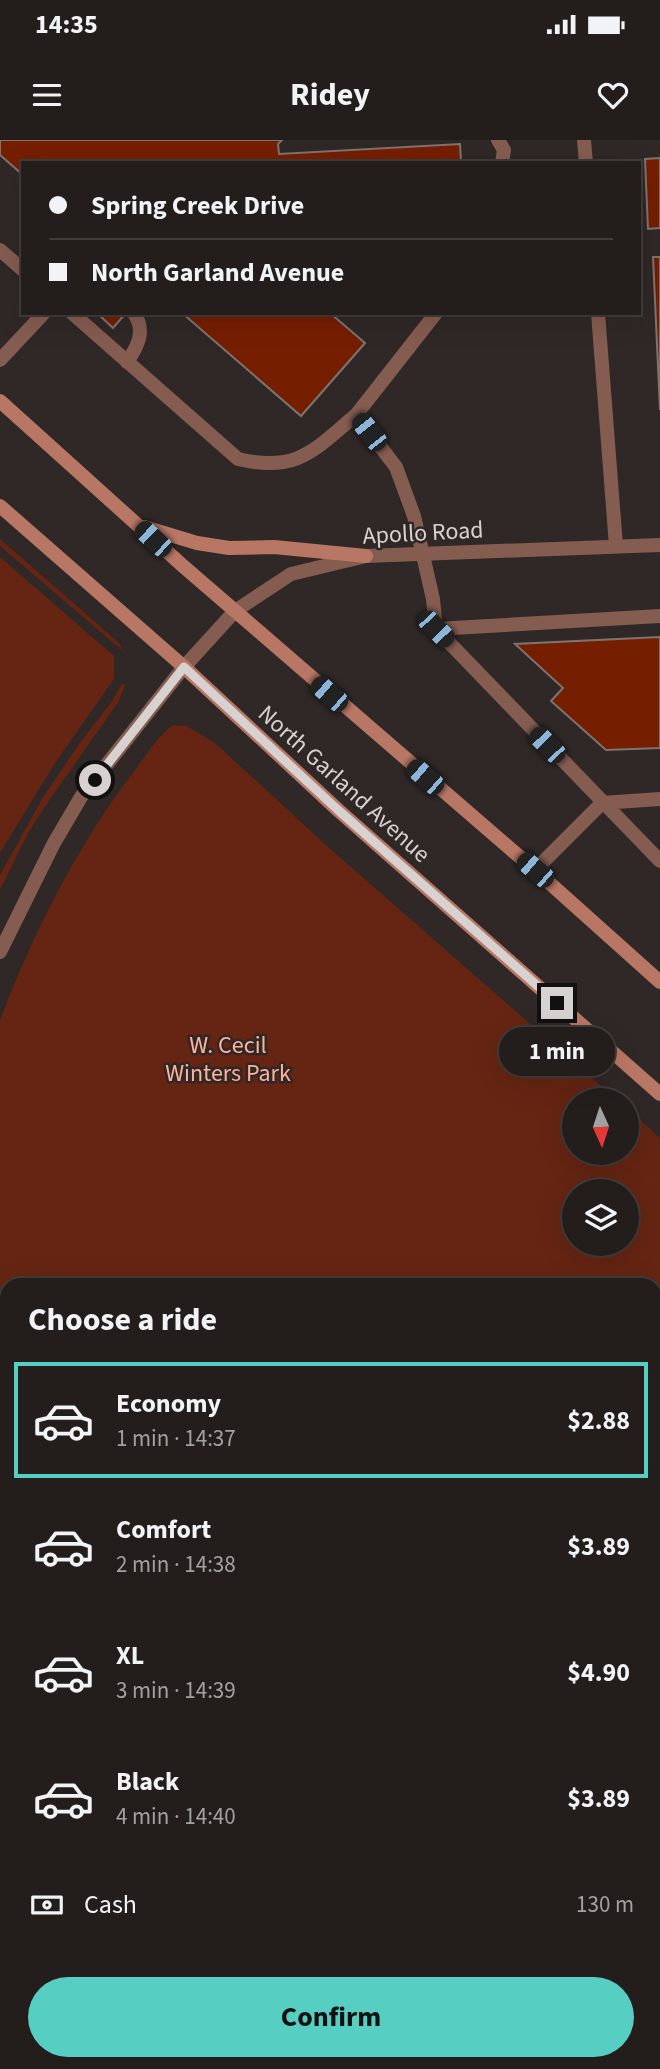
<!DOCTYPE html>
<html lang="en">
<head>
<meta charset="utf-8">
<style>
	body { margin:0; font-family:"Source Sans 3",sans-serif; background:#2b2725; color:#f1f3f6; height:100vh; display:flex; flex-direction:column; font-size:26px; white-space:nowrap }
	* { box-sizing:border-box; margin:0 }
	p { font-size:23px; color:#a3a2a3 }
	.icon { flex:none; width:38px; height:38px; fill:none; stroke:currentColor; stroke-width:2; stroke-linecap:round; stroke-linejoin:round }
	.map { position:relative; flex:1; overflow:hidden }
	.details { position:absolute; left:0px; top:1138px; width:662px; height:793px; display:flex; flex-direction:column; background:#231e1c; border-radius:21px 21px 0 0; box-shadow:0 7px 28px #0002,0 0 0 2px #403c3b }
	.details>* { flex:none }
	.guide { position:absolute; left:21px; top:21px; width:620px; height:154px; border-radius:0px; box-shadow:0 7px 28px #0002,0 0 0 2px #403c3b; display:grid; align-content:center; height:154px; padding:0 28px; background:#231e1c }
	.needle { width:46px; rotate:177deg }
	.controls { position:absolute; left:562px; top:948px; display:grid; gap:14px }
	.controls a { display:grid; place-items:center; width:77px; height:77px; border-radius:50%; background:#231e1c; box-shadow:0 7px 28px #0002,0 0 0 2px #403c3b; font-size:35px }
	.end { position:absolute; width:32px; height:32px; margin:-16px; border:9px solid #d7d2d0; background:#111; box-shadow:0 0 0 4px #111 }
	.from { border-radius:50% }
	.bubble { position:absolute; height:49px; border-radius:24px; background:#231e1c; box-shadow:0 7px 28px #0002,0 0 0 2px #403c3b; font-size:23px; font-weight:700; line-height:49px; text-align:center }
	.car { position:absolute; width:21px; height:42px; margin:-21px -10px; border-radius:9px; box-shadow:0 0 5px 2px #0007; background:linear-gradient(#222 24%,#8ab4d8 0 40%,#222 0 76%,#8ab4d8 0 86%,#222 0) }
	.guide b { display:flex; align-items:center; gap:24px; height:66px; font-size:26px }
	.guide b+b { border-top:2px solid #403c3b }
	.guide i { width:18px; height:18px; background:#f1f3f6 }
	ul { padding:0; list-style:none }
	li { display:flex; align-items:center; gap:21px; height:116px; margin:0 14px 10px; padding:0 14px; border:4px solid transparent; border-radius:0px }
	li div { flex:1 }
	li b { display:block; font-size:26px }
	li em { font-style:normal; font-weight:700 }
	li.active { border-color:#57cec2 }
	li>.icon { width:63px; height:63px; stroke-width:1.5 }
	h2 { padding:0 28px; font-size:32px; line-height:84px }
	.pay { display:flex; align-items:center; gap:18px; height:77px; padding:0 28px; font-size:26px }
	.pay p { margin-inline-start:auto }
	.cta { display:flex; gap:14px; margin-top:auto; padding:14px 28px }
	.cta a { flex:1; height:80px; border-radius:42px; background:#57cec2; color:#111; font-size:28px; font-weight:700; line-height:80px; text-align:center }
	.status { display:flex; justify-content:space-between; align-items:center; height:49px; padding:0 35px; background:#231e1c; direction:ltr }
	.status svg { height:19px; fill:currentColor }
	header { display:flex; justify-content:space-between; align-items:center; height:91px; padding:0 28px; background:#231e1c; font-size:32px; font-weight:700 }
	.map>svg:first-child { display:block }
	.green { fill:#652512; fill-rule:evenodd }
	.building { fill:#761e00; stroke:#7d7471; stroke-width:2 }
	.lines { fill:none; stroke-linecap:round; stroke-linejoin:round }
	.path { stroke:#87817f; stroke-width:4.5; stroke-dasharray:3.5 3.5; stroke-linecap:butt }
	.service { stroke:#855c50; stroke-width:14 }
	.tertiary { stroke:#855c50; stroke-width:14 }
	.secondary { stroke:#b87764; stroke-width:14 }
	.route { stroke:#d7d2d0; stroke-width:9 }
	.labels { text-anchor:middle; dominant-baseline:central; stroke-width:5; stroke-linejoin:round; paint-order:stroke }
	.street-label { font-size:24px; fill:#d7d2d0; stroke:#2f2826 }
	.park-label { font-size:24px; fill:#feb29c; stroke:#2f2826 }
</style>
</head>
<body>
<div class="status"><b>14:35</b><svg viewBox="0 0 49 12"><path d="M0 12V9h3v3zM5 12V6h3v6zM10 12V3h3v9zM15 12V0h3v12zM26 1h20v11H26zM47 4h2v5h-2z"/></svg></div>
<header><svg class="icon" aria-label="menu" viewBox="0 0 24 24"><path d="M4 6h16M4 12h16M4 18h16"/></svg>Ridey<svg class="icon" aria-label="heart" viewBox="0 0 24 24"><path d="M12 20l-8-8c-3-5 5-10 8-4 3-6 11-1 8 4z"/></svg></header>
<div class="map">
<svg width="660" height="1929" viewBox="0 0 660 1929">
	<rect width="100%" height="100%" fill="#2f2826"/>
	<!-- green -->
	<path class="green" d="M0,399L118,502L124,512L0,406Z
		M0,417L114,516V539L57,620L0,713Z
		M122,543L125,545L119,561L48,662L27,695L0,750V735L42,659L79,604L112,561Z
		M173,585L187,586L215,603L327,706L618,961H574V1013H626L627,968L660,998V1929H0V880C34,792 77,705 135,630C147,614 157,597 173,585ZM574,1052H626V1104H574ZM7,1144H654V1923H7Z"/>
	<!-- building -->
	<path class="building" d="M0,0H282L278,4L279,14L460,4L461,23H23V35L0,15Z
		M660,18V88L648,89L645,19Z
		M653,117H660V270Z
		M97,173H126L113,188Z
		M182,173H330L365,203L301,276Z
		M660,497V608L606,610L551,561L563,548L515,504Z"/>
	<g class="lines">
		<!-- path -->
		<path class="path" d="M0,1905L7,1907"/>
		<!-- service -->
		<path class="service" d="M498,0L504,10L502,23
			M584,0L586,23
			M0,110L23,130
			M72,173L238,319C298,333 314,310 356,275L396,327L414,376L433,459L436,489L660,721
			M598,173L616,406
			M0,220L44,173
			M127,222C138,206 146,191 134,173
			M356,275L436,173
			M436,489L660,476
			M535,730L602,663L660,659"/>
		<!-- tertiary -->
		<path class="tertiary" d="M0,812L54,703L81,657L184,527L235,471L291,434L366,416L660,405"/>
		<!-- secondary -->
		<path class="secondary" d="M0,261L183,426L535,730L660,842
			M0,366L184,527L338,670L660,954
			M144,387L197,403L229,408L274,407L366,416"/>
	</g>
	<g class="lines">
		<!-- route -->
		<path class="route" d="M95,640L184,527L338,670L557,863"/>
	</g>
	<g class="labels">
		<!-- street labels -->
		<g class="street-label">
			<text transform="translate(423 393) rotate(-3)">Apollo Road</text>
			<text transform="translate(344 644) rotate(42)">North Garland Avenue</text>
		</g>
		<!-- park labels -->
		<g class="park-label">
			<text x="228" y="905">W. Cecil<tspan x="228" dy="28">Winters Park</tspan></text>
		</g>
	</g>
</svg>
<div class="controls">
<a><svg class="needle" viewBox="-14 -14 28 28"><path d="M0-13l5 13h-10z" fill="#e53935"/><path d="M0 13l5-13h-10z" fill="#a3a2a3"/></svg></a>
<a><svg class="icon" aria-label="layers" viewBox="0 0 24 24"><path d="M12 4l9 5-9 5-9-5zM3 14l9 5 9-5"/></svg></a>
</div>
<i class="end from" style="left:95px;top:640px"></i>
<i class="end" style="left:557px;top:863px"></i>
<div class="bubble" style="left:499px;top:887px;width:116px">1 min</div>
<i class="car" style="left:369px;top:292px;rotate:322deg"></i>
<i class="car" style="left:153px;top:399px;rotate:313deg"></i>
<i class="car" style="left:436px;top:489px;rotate:136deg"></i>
<i class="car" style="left:329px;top:554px;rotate:311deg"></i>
<i class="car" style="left:547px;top:605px;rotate:316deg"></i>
<i class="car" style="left:425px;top:637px;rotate:311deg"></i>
<i class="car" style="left:535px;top:730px;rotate:311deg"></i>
<div class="guide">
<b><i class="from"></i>Spring Creek Drive</b>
<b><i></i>North Garland Avenue</b>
</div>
<section class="details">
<h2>Choose a ride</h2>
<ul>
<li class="active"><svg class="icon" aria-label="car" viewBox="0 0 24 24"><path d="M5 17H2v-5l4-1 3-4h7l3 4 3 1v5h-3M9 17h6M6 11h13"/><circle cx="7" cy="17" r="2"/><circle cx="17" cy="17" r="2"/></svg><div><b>Economy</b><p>1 min · 14:37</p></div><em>$2.88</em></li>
<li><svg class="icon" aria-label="car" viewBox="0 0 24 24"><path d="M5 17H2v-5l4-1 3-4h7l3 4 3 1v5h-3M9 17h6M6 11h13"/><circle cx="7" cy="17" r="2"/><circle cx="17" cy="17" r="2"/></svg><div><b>Comfort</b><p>2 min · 14:38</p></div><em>$3.89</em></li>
<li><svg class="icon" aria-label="car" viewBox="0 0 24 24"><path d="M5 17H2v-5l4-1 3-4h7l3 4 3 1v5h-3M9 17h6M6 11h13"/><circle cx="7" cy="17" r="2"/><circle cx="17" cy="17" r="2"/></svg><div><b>XL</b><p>3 min · 14:39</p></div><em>$4.90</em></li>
<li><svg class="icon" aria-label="car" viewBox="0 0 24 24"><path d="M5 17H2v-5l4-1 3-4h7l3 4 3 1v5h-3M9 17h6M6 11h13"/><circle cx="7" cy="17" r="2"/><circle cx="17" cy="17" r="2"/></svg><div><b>Black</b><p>4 min · 14:40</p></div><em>$3.89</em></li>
</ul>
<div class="pay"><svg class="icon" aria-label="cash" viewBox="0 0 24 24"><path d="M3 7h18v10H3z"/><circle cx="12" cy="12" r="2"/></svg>Cash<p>130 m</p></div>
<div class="cta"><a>Confirm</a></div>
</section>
</div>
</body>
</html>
